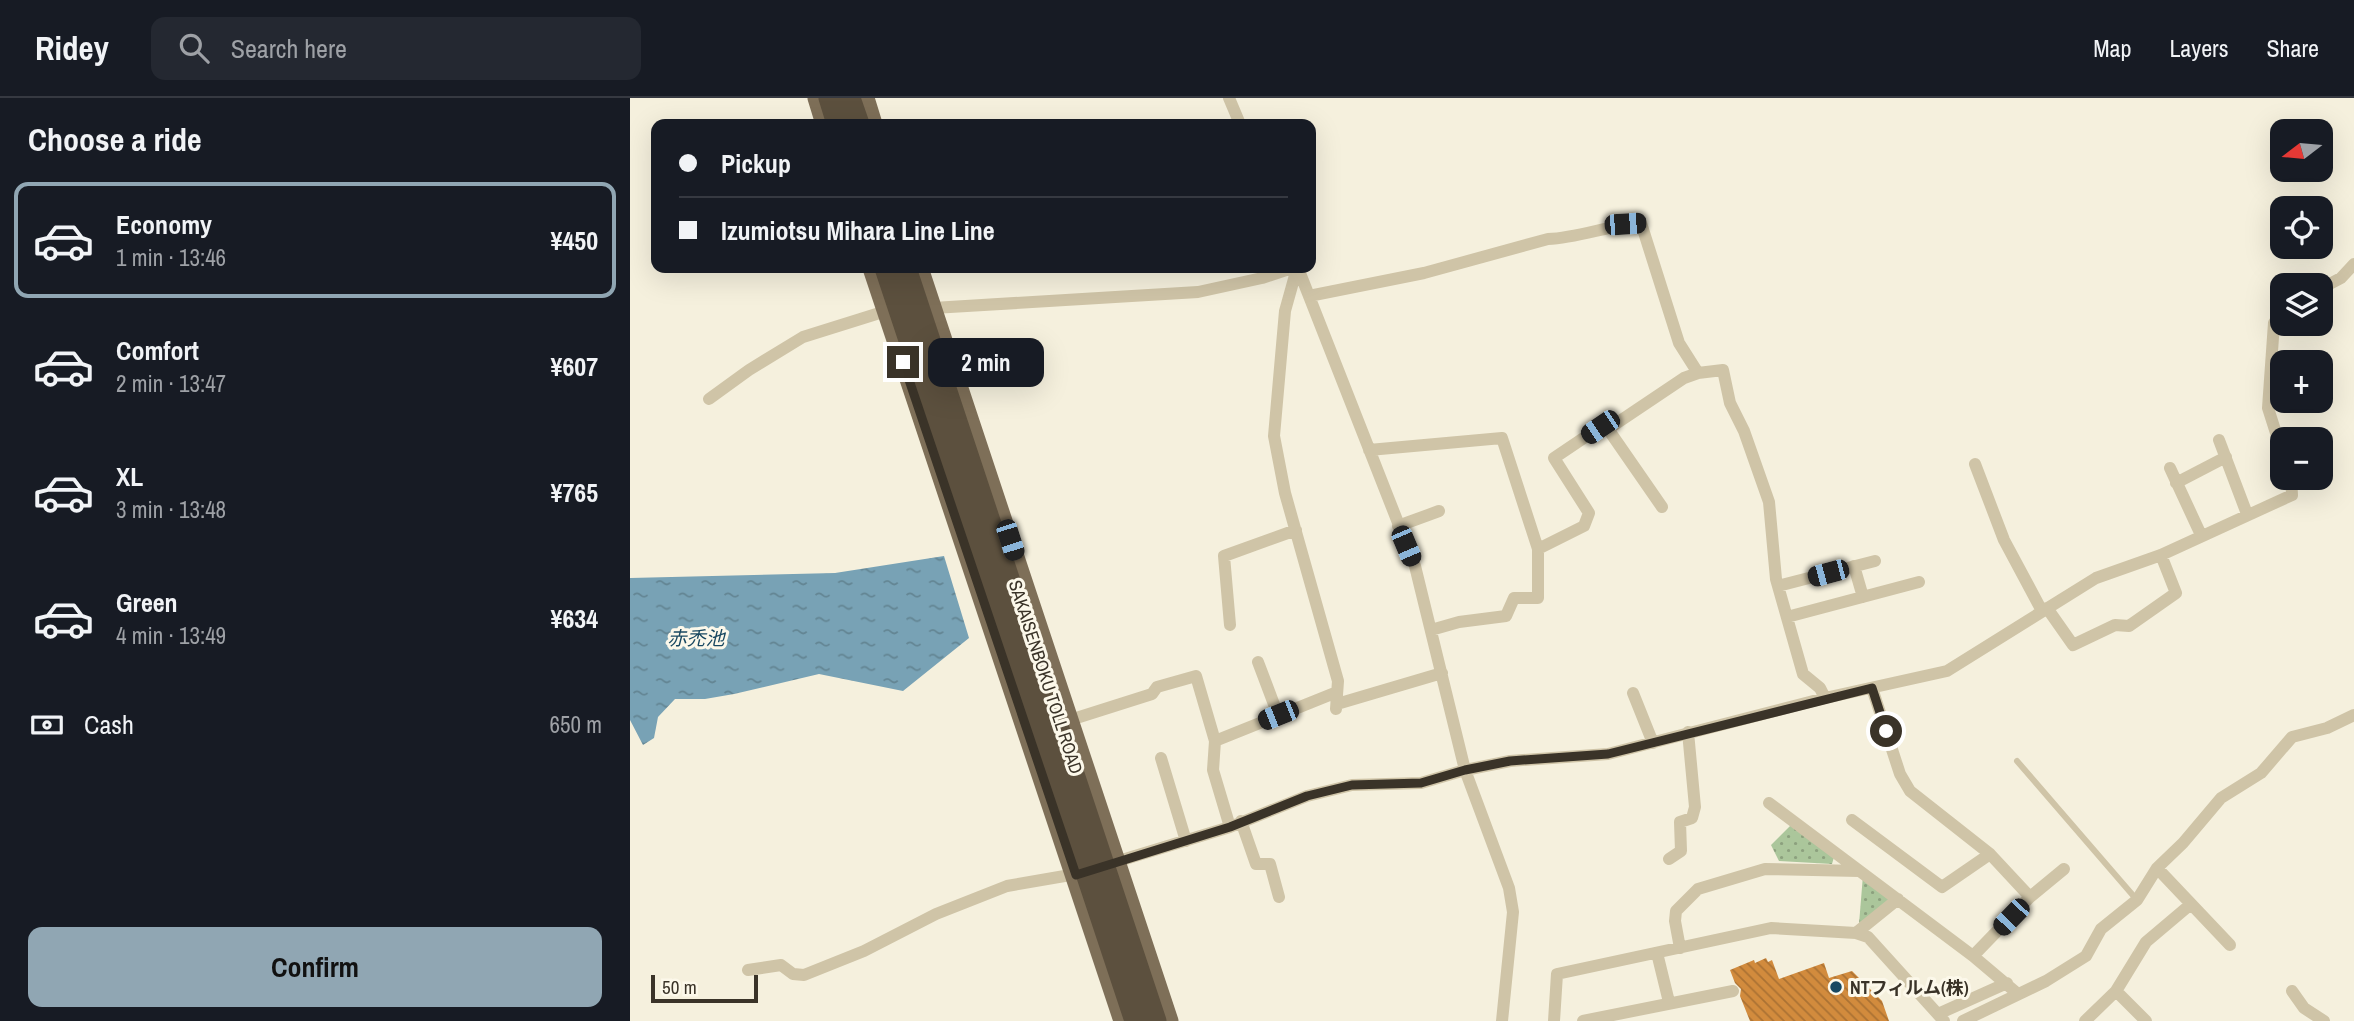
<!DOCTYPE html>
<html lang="en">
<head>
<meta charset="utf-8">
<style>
	body { margin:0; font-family:"Archivo Narrow","Noto Sans JP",sans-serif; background:#242831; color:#f1f3f6; height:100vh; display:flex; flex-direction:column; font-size:26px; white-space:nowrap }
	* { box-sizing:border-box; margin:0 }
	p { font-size:23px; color:#9ea1a6 }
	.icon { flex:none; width:38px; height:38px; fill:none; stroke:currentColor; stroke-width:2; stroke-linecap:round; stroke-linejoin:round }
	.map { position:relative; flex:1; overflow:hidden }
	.panel { display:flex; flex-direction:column; background:#171b24; width:630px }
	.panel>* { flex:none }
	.banner { position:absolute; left:21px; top:21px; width:665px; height:154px; border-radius:14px; box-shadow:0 7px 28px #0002; display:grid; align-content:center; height:154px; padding:0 28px; background:#171b24 }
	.needle { width:46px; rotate:254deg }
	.controls { position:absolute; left:1640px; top:21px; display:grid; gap:14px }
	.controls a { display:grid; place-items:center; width:63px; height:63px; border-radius:14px; background:#171b24; box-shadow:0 7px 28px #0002; font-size:35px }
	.scale { position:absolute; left:21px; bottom:18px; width:107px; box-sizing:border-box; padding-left:7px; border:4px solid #3a3328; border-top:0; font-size:19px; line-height:24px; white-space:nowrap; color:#3a3328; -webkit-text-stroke:5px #fcf8ea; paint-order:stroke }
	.end { position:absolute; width:32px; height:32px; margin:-16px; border:9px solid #3a3328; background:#fff; box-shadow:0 0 0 4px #fff }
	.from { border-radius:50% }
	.bubble { position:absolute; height:49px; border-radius:14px; background:#171b24; box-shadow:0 7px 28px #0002; font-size:23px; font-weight:800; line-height:49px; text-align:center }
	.car { position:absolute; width:21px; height:42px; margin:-21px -10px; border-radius:9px; box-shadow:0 0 5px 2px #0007; background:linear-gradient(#222 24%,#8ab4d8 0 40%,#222 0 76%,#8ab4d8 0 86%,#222 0) }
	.banner b { display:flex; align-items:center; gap:24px; height:66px; font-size:26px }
	.banner b+b { border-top:2px solid #363941 }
	.banner i { width:18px; height:18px; background:#f1f3f6 }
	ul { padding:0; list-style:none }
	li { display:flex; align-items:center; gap:21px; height:116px; margin:0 14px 10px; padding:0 14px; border:4px solid transparent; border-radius:14px }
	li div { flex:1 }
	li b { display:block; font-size:26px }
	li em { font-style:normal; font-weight:800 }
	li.active { border-color:#90a6b3 }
	li>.icon { width:63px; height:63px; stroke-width:1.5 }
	h2 { padding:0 28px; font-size:32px; line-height:84px }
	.pay { display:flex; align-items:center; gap:18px; height:77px; padding:0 28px; font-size:26px }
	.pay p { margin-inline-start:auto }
	.action { display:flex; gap:14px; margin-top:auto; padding:14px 28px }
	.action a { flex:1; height:80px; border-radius:14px; background:#90a6b3; color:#111; font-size:28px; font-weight:800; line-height:80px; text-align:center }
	header { display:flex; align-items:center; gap:42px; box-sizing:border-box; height:98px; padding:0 35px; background:#171b24; border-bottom:2px solid #363941 }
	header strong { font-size:33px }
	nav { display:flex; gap:38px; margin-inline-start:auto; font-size:24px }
	.search { width:490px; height:63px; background:#242831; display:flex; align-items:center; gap:18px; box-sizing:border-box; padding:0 24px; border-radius:14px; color:#9ea1a6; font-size:26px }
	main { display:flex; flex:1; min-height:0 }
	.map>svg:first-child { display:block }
	.park { fill:url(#park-dots) }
	.water { fill:url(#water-ripples) }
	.building { fill:url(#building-back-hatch) }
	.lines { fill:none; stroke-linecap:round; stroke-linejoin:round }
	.lane { stroke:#cfc4a7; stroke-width:6 }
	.street { stroke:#cfc4a7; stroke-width:12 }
	.primary { stroke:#7e6f58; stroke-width:19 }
	.highway-bridge { stroke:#5c503e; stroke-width:21 }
	.route { stroke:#3a3328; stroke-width:9 }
	.poi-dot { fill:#194861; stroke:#fcf8ea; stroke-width:2.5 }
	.labels { text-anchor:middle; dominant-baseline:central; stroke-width:6; stroke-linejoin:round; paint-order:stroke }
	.street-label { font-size:18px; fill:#3a3328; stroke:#fcf8ea }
	.poi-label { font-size:18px; font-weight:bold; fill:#3a3328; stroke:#fcf8ea; text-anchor:start }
	.water-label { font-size:19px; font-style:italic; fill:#194861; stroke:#fcf8ea }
</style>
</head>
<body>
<header>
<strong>Ridey</strong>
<div class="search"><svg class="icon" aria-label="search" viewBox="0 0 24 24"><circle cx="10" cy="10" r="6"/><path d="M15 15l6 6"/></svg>Search here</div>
<nav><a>Map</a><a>Layers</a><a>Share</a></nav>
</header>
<main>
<section class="panel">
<h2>Choose a ride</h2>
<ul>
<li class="active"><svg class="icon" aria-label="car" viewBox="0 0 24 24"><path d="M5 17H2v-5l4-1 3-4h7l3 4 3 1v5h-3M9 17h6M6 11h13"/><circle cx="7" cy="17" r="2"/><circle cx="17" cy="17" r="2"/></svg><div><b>Economy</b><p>1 min · 13:46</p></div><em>¥450</em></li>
<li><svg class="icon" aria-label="car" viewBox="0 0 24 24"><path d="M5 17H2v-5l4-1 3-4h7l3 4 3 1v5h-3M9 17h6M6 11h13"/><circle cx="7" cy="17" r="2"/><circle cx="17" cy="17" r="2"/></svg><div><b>Comfort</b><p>2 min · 13:47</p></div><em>¥607</em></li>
<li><svg class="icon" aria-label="car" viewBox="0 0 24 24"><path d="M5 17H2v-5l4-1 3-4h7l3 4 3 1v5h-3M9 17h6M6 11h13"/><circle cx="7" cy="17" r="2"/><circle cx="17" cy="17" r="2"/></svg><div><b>XL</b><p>3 min · 13:48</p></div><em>¥765</em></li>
<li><svg class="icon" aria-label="car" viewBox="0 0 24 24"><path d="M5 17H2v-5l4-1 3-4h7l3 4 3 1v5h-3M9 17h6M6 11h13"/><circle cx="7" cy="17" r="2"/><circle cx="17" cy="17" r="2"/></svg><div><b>Green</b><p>4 min · 13:49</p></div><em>¥634</em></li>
</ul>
<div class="pay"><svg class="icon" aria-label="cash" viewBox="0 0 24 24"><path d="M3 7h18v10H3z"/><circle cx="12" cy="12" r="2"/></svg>Cash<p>650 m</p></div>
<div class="action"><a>Confirm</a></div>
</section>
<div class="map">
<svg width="1724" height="923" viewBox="0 0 1724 923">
	<defs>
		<pattern id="park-dots" width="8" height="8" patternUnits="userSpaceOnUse" patternTransform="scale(1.75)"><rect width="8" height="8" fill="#abc69b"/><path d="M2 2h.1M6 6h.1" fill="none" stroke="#8ca17e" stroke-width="1.8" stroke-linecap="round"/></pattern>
		<pattern id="water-ripples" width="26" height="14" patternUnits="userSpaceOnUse" patternTransform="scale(1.75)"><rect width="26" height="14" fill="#78a2b5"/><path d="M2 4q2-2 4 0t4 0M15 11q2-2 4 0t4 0" fill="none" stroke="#638593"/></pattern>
		<pattern id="building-back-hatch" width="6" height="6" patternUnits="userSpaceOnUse" patternTransform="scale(1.75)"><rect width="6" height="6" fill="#d28b3d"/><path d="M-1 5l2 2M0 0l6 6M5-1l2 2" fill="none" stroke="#ab7233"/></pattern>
	</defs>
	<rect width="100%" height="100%" fill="#f5f0dd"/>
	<!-- park -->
	<path class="park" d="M1161,727L1204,759L1202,766L1149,763L1141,747Z
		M1233,777L1263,802L1229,826Z"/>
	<!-- water -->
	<path class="water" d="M314,458L339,540L273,593L189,576L104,596L75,601H45L28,619L24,640L13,647L0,622V480L205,475Z"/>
	<!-- building -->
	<path class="building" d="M1136,860L1138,864L1142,862L1149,881L1194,865L1199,880L1222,873L1252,903L1259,923H1120L1110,898L1111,891L1105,885L1100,872L1124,862L1125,865Z"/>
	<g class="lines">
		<!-- lane -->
		<path class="lane" d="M1387,663L1507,802"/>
		<!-- street -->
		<path class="street" d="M599,0L610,26
			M667,170L655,213L644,338L655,395L708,583L706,611
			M668,170L785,468L835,672L879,790L883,814L872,923
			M1690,191L1711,180L1724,166
			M679,198L794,175L918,141C949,140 979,127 1011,125L1049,245L1068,275
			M303,210L568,194L632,180L662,170
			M1652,214L1644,225L1638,310L1652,354
			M79,301L119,272L173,239L256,213
			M978,331L1054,280L1068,275L1093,272L1100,305L1114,333L1139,404L1146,481L1173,576L1190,590L1195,600
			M1589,342L1617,416
			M739,352L872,340L908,451
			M1345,366L1374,442L1412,513
			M1540,370L1571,437
			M1546,385L1596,359
			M768,428L809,413
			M1224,468L1233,499
			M1148,488L1245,463
			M1417,510L1443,547L1485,527L1499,528L1546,495L1531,457
			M1157,519L1289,484
			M600,527L594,458L666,432
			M801,532L829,524L876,518L884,500H908V451L954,428L959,415L924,360L970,329L978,331L1032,409
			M628,564L648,617
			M1242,590L1270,676L1280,693L1360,756L1400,799
			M1003,595L1023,645
			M707,606L812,575
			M440,622L522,596L527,589L566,578L585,643L583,672L600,729
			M585,643L707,594
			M531,660L556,743
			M1139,705L1343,858L1388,896
			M1222,722L1312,789L1360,756
			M611,723L626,766H640L649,799
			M1039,761L1051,753L1050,724L1062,720L1065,709L1058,634
			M482,765L600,729L677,698L722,687L791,685L835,672L880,663L978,656L1195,600L1317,573L1466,480L1531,457L1662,397L1661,380
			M1527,770L1600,847
			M1226,835L1268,801
			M1050,850L1045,823L1046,813L1068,791L1135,771L1229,773
			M1027,855L1039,904
			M1343,858L1400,799L1434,771
			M118,872L151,867L163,876L174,877L234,853L306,816L377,788L452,775
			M1486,893L1516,844L1561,806
			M1662,893L1674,910L1694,923
			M1308,916L1377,885
			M924,923L927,876L1141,830L1226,835L1238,839L1314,923
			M953,923L1103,893
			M1333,923L1416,883L1456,858L1471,831L1507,802L1527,770L1553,745L1591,700L1631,675L1662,639L1697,630L1724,617
			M1455,923L1486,893L1516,923"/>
		<!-- primary -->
		<path class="primary" d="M187,0L195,26
			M235,0L243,26
			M242,170L493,923
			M289,170L539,923"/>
		<!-- highway-bridge -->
		<path class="highway-bridge" d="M199,0L207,26
			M220,0L229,26
			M255,170L505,923
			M276,170L526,923"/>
	</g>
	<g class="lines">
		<!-- route -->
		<path class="route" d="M273,264L446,777L600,729L677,698L722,687L791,685L835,672L880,663L978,656L1242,590L1256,633"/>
	</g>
	<!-- markers -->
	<circle class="poi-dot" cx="1206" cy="889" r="7"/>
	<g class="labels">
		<!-- street labels -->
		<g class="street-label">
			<text transform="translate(416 579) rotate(72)">SAKAISENBOKU TOLL ROAD</text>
		</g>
		<!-- poi labels -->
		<g class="poi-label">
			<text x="1220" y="889">NTフィルム(株)</text>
		</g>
		<!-- water labels -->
		<g class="water-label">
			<text x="66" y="540">赤禿池</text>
		</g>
	</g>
</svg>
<div class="controls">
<a><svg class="needle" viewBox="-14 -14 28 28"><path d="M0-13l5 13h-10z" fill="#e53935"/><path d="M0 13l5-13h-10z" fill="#9ea1a6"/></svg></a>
<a><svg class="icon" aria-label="locate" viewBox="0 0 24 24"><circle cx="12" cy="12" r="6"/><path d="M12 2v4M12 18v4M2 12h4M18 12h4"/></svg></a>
<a><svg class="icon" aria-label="layers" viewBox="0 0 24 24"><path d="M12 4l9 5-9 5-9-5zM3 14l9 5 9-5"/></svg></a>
<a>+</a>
<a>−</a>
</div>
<div class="scale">50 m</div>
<i class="end from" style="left:1256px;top:633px"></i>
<i class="end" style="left:273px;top:264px"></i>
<div class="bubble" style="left:298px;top:240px;width:116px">2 min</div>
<i class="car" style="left:995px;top:126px;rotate:86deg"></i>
<i class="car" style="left:970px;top:329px;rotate:236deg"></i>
<i class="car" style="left:380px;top:442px;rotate:162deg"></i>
<i class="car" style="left:776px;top:448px;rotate:157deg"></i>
<i class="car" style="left:1198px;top:475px;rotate:255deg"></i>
<i class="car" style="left:648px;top:617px;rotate:248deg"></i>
<i class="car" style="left:1381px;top:819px;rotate:224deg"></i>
<div class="banner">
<b><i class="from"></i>Pickup</b>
<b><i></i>Izumiotsu Mihara Line Line</b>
</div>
</div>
</main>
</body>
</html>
